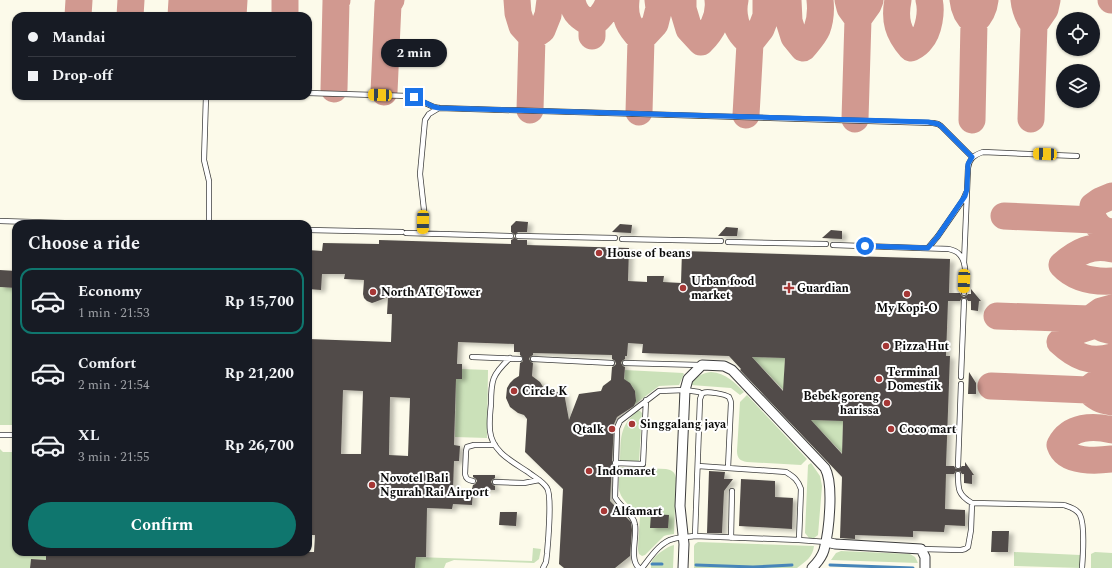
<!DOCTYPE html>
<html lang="en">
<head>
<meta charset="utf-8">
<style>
	body { margin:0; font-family:Spectral,serif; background:#20242c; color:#f1f3f6; height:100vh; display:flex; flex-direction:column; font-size:15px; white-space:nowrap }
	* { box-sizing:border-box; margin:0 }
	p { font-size:13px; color:#9ea1a6 }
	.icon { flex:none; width:22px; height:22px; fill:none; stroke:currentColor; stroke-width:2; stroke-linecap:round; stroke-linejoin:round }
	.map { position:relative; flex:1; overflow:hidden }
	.drawer { position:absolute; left:12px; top:220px; width:300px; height:336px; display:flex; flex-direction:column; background:#171b24; border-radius:12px; box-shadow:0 1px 3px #0004 }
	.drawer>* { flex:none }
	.banner { position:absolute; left:12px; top:12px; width:300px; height:88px; border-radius:12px; box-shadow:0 1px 3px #0004; display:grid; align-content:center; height:88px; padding:0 16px; background:#171b24 }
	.controls { position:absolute; left:1056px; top:12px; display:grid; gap:8px }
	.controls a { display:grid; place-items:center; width:44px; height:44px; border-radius:50%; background:#171b24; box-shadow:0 1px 3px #0004; font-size:20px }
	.end { position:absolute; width:18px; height:18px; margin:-9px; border:5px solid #1a73e8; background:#fff; box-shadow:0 0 0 2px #fff }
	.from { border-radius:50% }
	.bubble { position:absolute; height:28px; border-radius:14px; background:#171b24; box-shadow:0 1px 3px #0004; font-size:13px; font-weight:700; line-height:28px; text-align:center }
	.car { position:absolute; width:12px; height:24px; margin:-12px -6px; border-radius:5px; box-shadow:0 0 3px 1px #0007; background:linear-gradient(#f5c518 24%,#345 0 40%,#f5c518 0 76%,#345 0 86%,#f5c518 0) }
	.banner b { display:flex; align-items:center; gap:14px; height:38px; font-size:15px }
	.banner b+b { border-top:1px solid #363941 }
	.banner i { width:10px; height:10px; background:#f1f3f6 }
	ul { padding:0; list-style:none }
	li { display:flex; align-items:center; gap:12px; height:66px; margin:0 8px 6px; padding:0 8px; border:2px solid transparent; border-radius:12px }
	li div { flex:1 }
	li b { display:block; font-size:15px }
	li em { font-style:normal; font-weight:700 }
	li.on { border-color:#0f766e }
	li>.icon { width:36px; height:36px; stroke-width:1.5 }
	h2 { padding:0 16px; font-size:18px; line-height:48px }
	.button { display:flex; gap:8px; margin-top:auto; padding:8px 16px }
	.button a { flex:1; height:46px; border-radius:24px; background:#0f766e; color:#fff; font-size:16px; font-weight:700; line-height:46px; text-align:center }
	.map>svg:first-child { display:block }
	.green { fill:#cbe1b9 }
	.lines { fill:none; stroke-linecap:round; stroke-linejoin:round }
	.stream { stroke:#4785b9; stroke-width:3 }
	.taxiway { stroke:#d19990; stroke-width:27 }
	.building { fill:#514c48; fill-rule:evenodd; filter:url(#shadow) }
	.lane-casing { stroke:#3d3d3d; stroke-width:6 }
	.street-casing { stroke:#3d3d3d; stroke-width:11 }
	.lane { stroke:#fff; stroke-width:4.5 }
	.street { stroke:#fff; stroke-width:9 }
	.route { stroke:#1a73e8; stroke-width:5 }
	.poi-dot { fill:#a63836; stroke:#fff; stroke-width:1.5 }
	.labels { text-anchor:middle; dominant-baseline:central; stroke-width:4; stroke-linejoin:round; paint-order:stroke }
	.poi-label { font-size:12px; font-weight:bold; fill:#0a0a0a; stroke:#fff; text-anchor:start }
</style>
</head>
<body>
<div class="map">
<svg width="1112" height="568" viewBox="0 0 1112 568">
	<defs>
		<filter id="shadow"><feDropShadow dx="4.5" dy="2.5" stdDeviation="2" flood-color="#0004"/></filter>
	</defs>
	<rect width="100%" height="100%" fill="#fcfaea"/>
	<!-- green -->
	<path class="green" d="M0,287L16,288V425H0Z
		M753,357L785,358L784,386L790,397L753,358Z
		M462,369L488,370L487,438L455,437L456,379H462Z
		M625,370L683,373L684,374L679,385L659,386L634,405C638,395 635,385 624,380Z
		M711,372C726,373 734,382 744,392L740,395L731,388L691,385C693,377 703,373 711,372Z
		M747,395L807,459L801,465L747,462C740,461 737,458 737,451L740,402Z
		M637,411H640L642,413L639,462L620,461C621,438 619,427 637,411Z
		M809,413L816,420L843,421L842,453L806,415Z
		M0,449L3,452H16V552H46V560L31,559L30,568H0Z
		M811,463L820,476L822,486L818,535L814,538H809L805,533L808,465Z
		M620,467L666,469C672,470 675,472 676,478L674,534L667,535L664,536L645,555L642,556L639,554L638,549L640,515C634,509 623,502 620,493C617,486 620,475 620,467Z
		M698,542L814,546C813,557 805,562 797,568H694V546L695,544Z
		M674,545L673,568H651C651,566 651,564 652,561C655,555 668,546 674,545Z
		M533,548L541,549L539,559L534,563L454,560L446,563L444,568H415L416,557L532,561Z
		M841,551L910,554L915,557L918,563L831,560L836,553Z
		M1014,552L1080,555V568L1014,566Z
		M1095,552L1112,553V568H1091V554Z"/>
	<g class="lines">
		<!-- stream -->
		<path class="stream" d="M652,564H662
			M696,565L753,567L792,565
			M830,565L913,568"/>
		<!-- taxiway -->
		<path class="taxiway" d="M517,0L518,13L522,26L532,37
			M572,0C574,14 581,18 592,24
			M626,0C624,18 629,27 641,39
			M683,0V9L689,29L701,42C712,31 720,17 718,0
			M735,0C733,9 734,22 739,30C741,35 746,39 750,43
			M788,0L789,21L794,37L803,48C808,42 814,36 817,29C820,21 821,9 820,0
			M848,0L850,8L858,19L868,5L870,0
			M898,0C894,20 898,33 911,48C915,46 919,43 921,40C929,31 932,11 929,0
			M963,0C964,10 967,16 974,22
			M1024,0C1025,10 1028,17 1034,25
			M1111,0H1112
			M78,16L79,0
			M130,16L131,0
			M181,16L182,0
			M206,16L207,0
			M233,16L234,0
			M285,16V0
			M592,36V24C600,18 607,10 609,0
			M334,89L336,1L337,0
			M384,92L388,4L391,0
			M530,110L532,37L542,30L548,15L550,0
			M639,112L641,39L655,24L659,8L658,0
			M746,115L750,43L761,29L766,16V0
			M855,119L858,19
			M1031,119L1034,25L1045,9L1047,0
			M972,120L974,22C980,16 984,9 985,0
			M1093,206L1100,201L1112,196
			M1004,216L1094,220C1098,227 1103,231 1112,232
			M1112,249C1092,244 1077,252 1062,265C1075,279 1093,282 1112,281
			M997,316L1090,319
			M1096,325L1090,319L1101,311L1112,308
			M1112,331L1104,329L1096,325C1081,329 1072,332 1060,342C1076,357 1090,363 1112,357
			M991,386L1088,390C1096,398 1101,400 1112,402
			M1088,390C1095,383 1102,379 1112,379
			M1112,430C1093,425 1070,426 1060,445C1066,463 1097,461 1112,459"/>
	</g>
	<!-- building -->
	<path class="building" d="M516,221L528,222L527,232H518L515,235L511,232V226Z
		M620,224L632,225L631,233L612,232Z
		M726,227L738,228L737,236H718Z
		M831,230L842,231V239L822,238Z
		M514,237L518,240H527V245L629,248L628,281L647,282V276H664L663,282L681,283L682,251L950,259L949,293H960L962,296L964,297L967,295L968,294H971V289L981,301H979L978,311L971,310V301H968L966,298H962L960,301H948L946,356H950L946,466H954L956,469H959L962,466H965V462L974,475H972V484L964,483V474H962L960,471H956L954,474H946L945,509L965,510V526L945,525L944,532L913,531V537L855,535V539L840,538L842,477L740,370L741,369L729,356L642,353L643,344L628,343L627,356H625V359L622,361L621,363L623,366L625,367L624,379L630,383L635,391L636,401L634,406L617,417L614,424L610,501L631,522L632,530L630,556L615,568H564L559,564L563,489L525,452L527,419L524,415L518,413L510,407L506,398L507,388L510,383L514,379L519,376L520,363L523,361V358L520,355V352H514V344L458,342L457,364H462V379H456L454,445L460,446L459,461H454L453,490H473L472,505L453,504L452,509L427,508L426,557H416L415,568H30L31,559L46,560V552H314L315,535H308V339L391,342L392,314H387L388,297L375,302L372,303L367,301L364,298L363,294L364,280L344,279L345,274H322L321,290L308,289V250L322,251L323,243L379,244V240L511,244V240L513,239ZM533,353L612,355V359L615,361L616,364L614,366L612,367L611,380L603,386L601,391L579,394L569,420L564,393L545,390L540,382L532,376L533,363L531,362L529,359L530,357L533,355ZM752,357L785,358L783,391ZM343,390L363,391L361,454H341ZM390,397L410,398L408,456L389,455ZM811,420L843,421L842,454Z
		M0,270L16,271V288L0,287Z
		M969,372L976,383V394H968Z
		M709,471L725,472L724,479H733L724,491L722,533H707Z
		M473,475H495V478L492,480L491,482L493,485L495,486V490L472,489L473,485L475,484L477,481L476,479L473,477Z
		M741,479L775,481V497L793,498L792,529L739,526Z
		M500,512H517L516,526L499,525Z
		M651,514L669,515L668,528H650Z
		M992,531H1009L1008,552H991Z"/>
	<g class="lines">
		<!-- lane casing -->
		<g class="lane-casing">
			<path id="lane" d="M308,93L409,96L434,107L439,108L933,123L938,124L941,126L972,157
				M206,96L204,160L209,181V224
				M0,221L97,224
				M308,230L402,232
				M406,233L511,236
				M423,233L424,210L420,174L425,120L429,114L439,108
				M518,236L615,238
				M622,239L721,241
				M728,242L826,244
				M833,245L949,249C952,250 956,251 958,253C969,262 964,281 964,293
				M928,248L938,236L963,200L966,193
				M964,263L968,168C969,159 974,155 983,152L1077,156
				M472,357L520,359
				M510,358C492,375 491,380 491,404C490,413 489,422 490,431C492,452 513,462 528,472C534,477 543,481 547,488C552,495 548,543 547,554L546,562L543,568
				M533,359L612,363
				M625,363L700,365
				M961,377L964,301
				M0,435H16
				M615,463L643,464L646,400
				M698,466L786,472C794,477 798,480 801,489L799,540
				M958,466L961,384
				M958,474C958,489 958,495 972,503L1064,505C1070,507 1077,509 1080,515C1085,525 1083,555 1082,568
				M473,481C468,480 466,479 465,474L466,451L467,447L474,445H495
				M495,482L524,483L539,480
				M695,536L700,399C701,397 701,395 703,393C707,391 725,394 729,397C730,399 731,401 731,403L728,468
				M731,538L732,491
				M921,549L961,550L965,549L968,547L971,530L972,503
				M639,568C629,559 637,538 635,525C634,514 620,507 615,497L617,428L620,421L659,391L685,390L699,392L702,394
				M642,568C650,558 660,542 673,539C680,537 688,537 695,536L799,540L826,542"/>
		</g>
		<!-- street casing -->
		<g class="street-casing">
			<path id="street" d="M826,542L835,544L921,549L925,557V568
				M683,568L684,544L680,506L685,390L688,379L702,365L724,366L732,370L825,468C834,484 829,532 824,550C822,557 817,563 812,568"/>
		</g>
		<!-- lane -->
		<use href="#lane" class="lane"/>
		<!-- street -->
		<use href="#street" class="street"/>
	</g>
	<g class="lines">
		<!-- route -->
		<path class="route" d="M414,97L434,107L439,108L928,122L938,124L941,126L972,157L968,164L967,189L965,196L938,236L928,248L865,246"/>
	</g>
	<!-- markers -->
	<g class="poi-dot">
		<circle cx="599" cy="253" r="4"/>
		<circle cx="683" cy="288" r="4"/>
		<path d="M787 282h4v4h4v4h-4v4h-4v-4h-4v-4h4z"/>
		<circle cx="373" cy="292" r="4"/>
		<circle cx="907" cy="294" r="4"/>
		<circle cx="886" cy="346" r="4"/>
		<circle cx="879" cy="379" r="4"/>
		<circle cx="514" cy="391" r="4"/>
		<circle cx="887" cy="403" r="4"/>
		<circle cx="632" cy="424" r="4"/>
		<circle cx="612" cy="429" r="4"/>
		<circle cx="891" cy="429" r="4"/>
		<circle cx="589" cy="471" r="4"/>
		<circle cx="372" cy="485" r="4"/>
		<circle cx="604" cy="511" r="4"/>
	</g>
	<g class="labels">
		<!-- poi labels -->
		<g class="poi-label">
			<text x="607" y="253">House of beans</text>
			<text x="691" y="281">Urban food<tspan x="691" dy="14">market</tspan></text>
			<text x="797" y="288">Guardian</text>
			<text x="381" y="292">North ATC Tower</text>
			<text x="907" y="308" text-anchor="middle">My Kopi-O</text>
			<text x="894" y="346">Pizza Hut</text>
			<text x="887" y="372">Terminal<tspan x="887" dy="14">Domestik</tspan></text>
			<text x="522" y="391">Circle K</text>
			<text x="879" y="396" text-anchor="end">Bebek goreng<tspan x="879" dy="14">harissa</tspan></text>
			<text x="640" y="424">Singgalang jaya</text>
			<text x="604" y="429" text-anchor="end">Qtalk</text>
			<text x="899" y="429">Coco mart</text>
			<text x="597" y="471">Indomaret</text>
			<text x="380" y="478">Novotel Bali<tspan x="380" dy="14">Ngurah Rai Airport</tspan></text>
			<text x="612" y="511">Alfamart</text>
		</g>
	</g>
</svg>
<div class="controls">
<a><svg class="icon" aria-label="locate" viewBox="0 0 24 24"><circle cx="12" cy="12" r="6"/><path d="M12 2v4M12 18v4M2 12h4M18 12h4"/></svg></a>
<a><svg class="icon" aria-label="layers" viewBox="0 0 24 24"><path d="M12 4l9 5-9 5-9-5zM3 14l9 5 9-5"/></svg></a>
</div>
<i class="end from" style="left:865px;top:246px"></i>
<i class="end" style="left:414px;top:97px"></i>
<div class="bubble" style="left:381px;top:39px;width:66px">2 min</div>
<i class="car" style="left:380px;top:95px;rotate:272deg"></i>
<i class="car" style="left:1045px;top:154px;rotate:272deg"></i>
<i class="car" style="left:423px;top:222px;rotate:181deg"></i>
<i class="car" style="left:964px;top:281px;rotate:182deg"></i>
<div class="banner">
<b><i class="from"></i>Mandai</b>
<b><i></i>Drop-off</b>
</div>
<section class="drawer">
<h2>Choose a ride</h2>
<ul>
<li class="on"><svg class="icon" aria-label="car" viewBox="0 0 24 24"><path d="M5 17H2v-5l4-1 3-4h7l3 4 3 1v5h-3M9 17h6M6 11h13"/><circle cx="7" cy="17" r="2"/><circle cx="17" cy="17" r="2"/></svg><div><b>Economy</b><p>1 min · 21:53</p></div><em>Rp 15,700</em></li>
<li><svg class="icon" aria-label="car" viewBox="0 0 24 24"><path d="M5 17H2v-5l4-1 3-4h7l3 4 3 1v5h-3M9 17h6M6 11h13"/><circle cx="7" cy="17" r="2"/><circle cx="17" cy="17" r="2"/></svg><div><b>Comfort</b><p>2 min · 21:54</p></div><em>Rp 21,200</em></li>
<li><svg class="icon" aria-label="car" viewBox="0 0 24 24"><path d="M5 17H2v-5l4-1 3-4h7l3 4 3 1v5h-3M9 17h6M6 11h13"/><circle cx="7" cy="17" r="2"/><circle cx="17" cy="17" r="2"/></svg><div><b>XL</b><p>3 min · 21:55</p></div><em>Rp 26,700</em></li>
</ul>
<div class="button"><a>Confirm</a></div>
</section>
</div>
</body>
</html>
